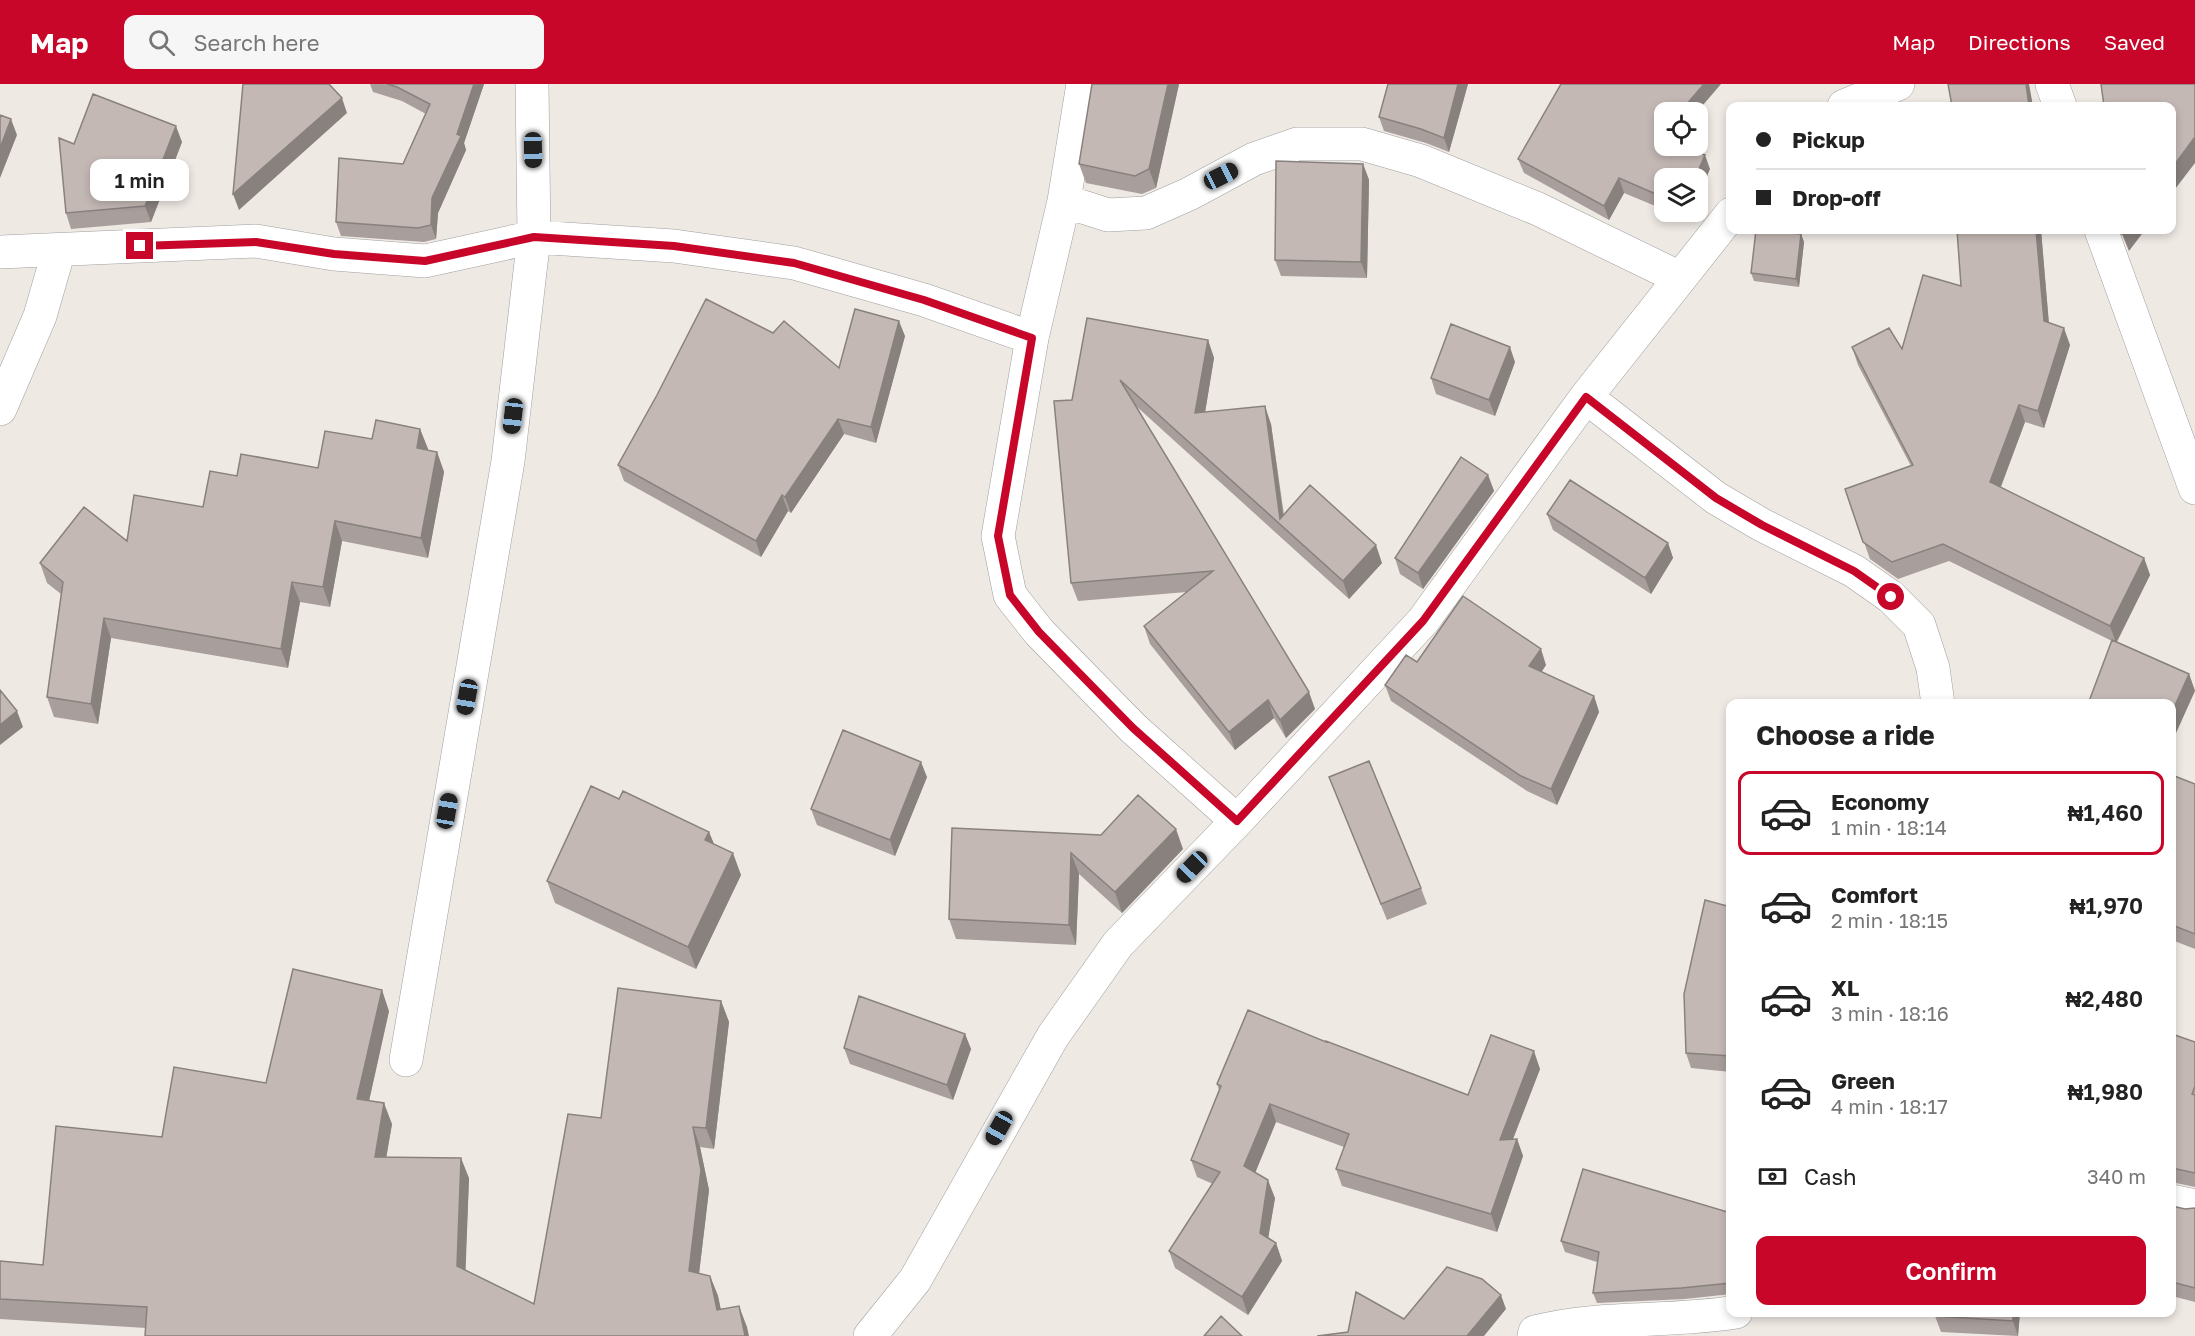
<!DOCTYPE html>
<html lang="en">
<head>
<meta charset="utf-8">
<style>
	body { margin:0; font-family:"Golos Text",sans-serif; background:#f6f6f6; color:#222; height:100vh; display:flex; flex-direction:column; font-size:22px; white-space:nowrap }
	* { box-sizing:border-box; margin:0 }
	p { font-size:20px; color:#767676 }
	.icon { flex:none; width:33px; height:33px; fill:none; stroke:currentColor; stroke-width:2; stroke-linecap:round; stroke-linejoin:round }
	.map { position:relative; flex:1; overflow:hidden }
	.side { position:absolute; left:1726px; top:615px; width:450px; height:618px; display:flex; flex-direction:column; background:#fff; border-radius:12px; box-shadow:0 3px 9px #0003 }
	.side>* { flex:none }
	.guide { position:absolute; left:1726px; top:18px; width:450px; height:132px; border-radius:12px; box-shadow:0 3px 9px #0003; display:grid; align-content:center; height:132px; padding:0 30px; background:#fff }
	.buttons { position:absolute; left:1654px; top:18px; display:grid; gap:12px }
	.buttons a { display:grid; place-items:center; width:54px; height:54px; border-radius:12px; background:#fff; box-shadow:0 3px 9px #0003; font-size:30px }
	.end { position:absolute; width:27px; height:27px; margin:-14px; border:8px solid #c70629; background:#fff; box-shadow:0 0 0 3px #fff }
	.from { border-radius:50% }
	.bubble { position:absolute; height:42px; border-radius:12px; background:#fff; box-shadow:0 3px 9px #0003; font-size:20px; font-weight:600; line-height:42px; text-align:center }
	.car { position:absolute; width:18px; height:36px; margin:-18px -9px; border-radius:8px; box-shadow:0 0 4px 2px #0007; background:linear-gradient(#222 24%,#8ab4d8 0 40%,#222 0 76%,#8ab4d8 0 86%,#222 0) }
	.guide b { display:flex; align-items:center; gap:21px; height:57px; font-size:22px }
	.guide b+b { border-top:2px solid #e0e0e0 }
	.guide i { width:15px; height:15px; background:#222 }
	ul { padding:0; list-style:none }
	li { display:flex; align-items:center; gap:18px; height:84px; margin:0 12px 9px; padding:0 18px; border:3px solid transparent; border-radius:12px }
	li div { flex:1 }
	li b { display:block; font-size:22px }
	li em { font-style:normal; font-weight:600 }
	li.active { border-color:#c70629 }
	li>.icon { width:54px; height:54px; stroke-width:1.5 }
	h2 { padding:0 30px; font-size:27px; line-height:72px }
	.pay { display:flex; align-items:center; gap:15px; height:66px; padding:0 30px; font-size:22px }
	.pay p { margin-inline-start:auto }
	.button { display:flex; gap:12px; margin-top:auto; padding:12px 30px }
	.button a { flex:1; height:69px; border-radius:12px; background:#c70629; color:#fff; font-size:24px; font-weight:600; line-height:69px; text-align:center }
	header { display:flex; align-items:center; gap:36px; box-sizing:border-box; height:84px; padding:0 30px; background:#c70629; color:#fff }
	header strong { font-size:28px }
	nav { display:flex; gap:33px; margin-inline-start:auto; font-size:21px }
	.search { width:420px; height:54px; background:#f6f6f6; display:flex; align-items:center; gap:15px; box-sizing:border-box; padding:0 21px; border-radius:12px; color:#767676; font-size:22px }
	.map>svg:first-child { display:block }
	.lines { fill:none; stroke-linecap:round; stroke-linejoin:round }
	.minor-casing { stroke:#9f9f9f; stroke-width:34 }
	.minor { stroke:#fff; stroke-width:33 }
	.wall { fill:#a89e9b }
	.shaded-wall { fill:#88817e }
	.building { fill:#c3b8b4; stroke:#88817e; stroke-width:1.5 }
	.route { stroke:#c70629; stroke-width:8 }
</style>
</head>
<body>
<header>
<strong>Map</strong>
<div class="search"><svg class="icon" aria-label="search" viewBox="0 0 24 24"><circle cx="10" cy="10" r="6"/><path d="M15 15l6 6"/></svg>Search here</div>
<nav><a>Map</a><a>Directions</a><a>Saved</a></nav>
</header>
<div class="map">
<svg width="2195" height="1252" viewBox="0 0 2195 1252">
	<rect width="100%" height="100%" fill="#efe9e4"/>
	<g class="lines">
		<!-- minor casing -->
		<g class="minor-casing">
			<path id="minor" d="M1083,0L1064,117L1032,254L998,452L1010,511L1039,548L1133,644L1237,737
				M2052,0L2060,22
				M1844,22L1898,0
				M1064,117L1108,131L1146,129L1189,110L1254,75L1297,60H1362L1421,77L1538,125L1680,194
				M2101,146L2195,404
				M0,168L256,157L334,170L425,177L534,153L674,162L794,179L924,216L1032,254
				M1586,313L1716,414L1762,441L1854,487L1891,513L1919,541L1933,584L1938,620
				M0,325L40,232L59,166
				M406,976L508,377L534,153L532,0
				M2172,1117L2195,1122
				M870,1252L915,1196L1053,952L1118,860L1237,737L1423,537L1586,313L1731,130
				M1534,1252L1535,1248C1600,1231 1670,1239 1736,1228"/>
		</g>
		<!-- minor -->
		<use href="#minor" class="minor"/>
	</g>
	<!-- wall -->
	<path class="wall" d="M370,0H484L464,59L466,66L438,129L436,155L424,158L341,152L336,138L403,80L426,30L402,17L373,8Z
		M1179,0L1156,104L1142,110L1086,99L1079,80Z
		M1468,0L1449,68L1426,59L1384,47L1379,33Z
		M182,58L151,138L71,145L66,129Z
		M1665,62L1710,85L1665,94V126L1624,109L1609,136L1524,89L1518,75Z
		M1363,80L1369,96L1367,194L1281,192L1275,176Z
		M1669,128H1692L1689,136Z
		M1957,146H2041L2049,239L2070,261L2044,344L2025,338L2001,403L2144,474L2150,491L2117,558L2189,590L2195,607L2112,557L1949,477L1898,495L1870,475L1845,405L1911,382L1858,281L1852,263L1902,265L1961,202Z
		M1801,150L1804,158L1799,203L1754,197L1751,189Z
		M905,252L876,359L844,350L791,429L788,427L761,473L624,397L618,381L657,311L839,284Z
		M1208,256L1214,274L1205,328L1271,340L1284,431L1382,479L1349,515L1136,322L1315,625L1286,654L1274,634L1235,666L1150,560L1144,542L1187,508L1078,517L1071,499L1072,316Z
		M1515,278L1495,332L1436,310L1431,294Z
		M420,345L428,365L427,366L437,368L444,388L428,474L342,457L330,523L300,518L288,584L111,554L98,640L54,633L47,613L61,510L47,499L40,479L127,457L203,423L237,392L318,384L372,355Z
		M1488,391L1494,407L1423,505L1400,490L1395,474Z
		M1547,430L1668,459L1673,474L1651,510L1553,446Z
		M1417,578L1546,581L1541,588L1594,612L1599,628L1557,721L1527,707L1391,617L1385,601Z
		M2172,691L2195,700V865L2172,856Z
		M927,693L895,772L817,741L811,725Z
		M1329,693L1421,804L1427,820L1387,836Z
		M619,715L709,748L714,760L741,791L696,885L555,819L547,797Z
		M1101,751L1183,765L1122,829L1079,790L1076,861L956,855L949,835Z
		M1731,823V988L1691,984L1686,969Z
		M721,917L729,938L714,1065L700,1063L709,1106L699,1189L710,1192L718,1212L721,1226L747,1243L146,1244L0,1235V1177L43,1181L266,999L389,927L369,1017L392,1040L386,1073L469,1094L465,1186L534,1220L601,1034Z
		M965,950L971,965L953,1016L850,980L844,964Z
		M2172,950L2195,958V1103L2176,1099H2172Z
		M1326,958L1468,1011L1540,985L1513,1055H1517L1523,1072L1497,1148L1342,1102L1336,1085L1344,1063L1276,1038L1255,1089L1275,1114L1268,1154L1276,1159L1282,1177L1248,1231L1175,1184L1169,1167L1213,1100L1197,1093L1191,1076L1219,1006L1217,1000Z
		M2172,1122L2185,1125L2195,1124V1218L2172,1212Z
		M1731,1129V1210L1685,1215L1597,1219L1593,1209L1597,1178L1565,1168L1561,1157Z
		M2020,1228L2018,1252L1941,1248L1935,1232Z"/>
	<!-- shaded-wall -->
	<path class="shaded-wall" d="M474,0H484L464,59L466,66L438,129L436,155L431,141L432,114L457,50Z
		M1168,0H1179L1156,104L1149,85Z
		M1458,0H1468L1449,68L1444,54Z
		M1704,0H1721L1697,28H1680Z
		M2026,0H2029L2033,22H2029Z
		M342,14L347,29L239,126L233,110Z
		M11,35L17,51L0,94V64Z
		M176,42L182,58L151,138L145,122Z
		M1665,47V62L1660,52Z
		M2195,53V79L2172,109V84Z
		M1705,71L1710,85L1698,114V94H1695Z
		M1363,80L1369,96L1367,194L1361,178Z
		M1619,94L1624,109L1609,136L1604,122Z
		M1686,128H1692L1689,136Z
		M2036,146H2041L2050,254L2044,237Z
		M2126,146H2145L2129,167L2122,150Z
		M1801,150L1804,158L1799,203L1796,195Z
		M899,237L905,252L876,359L871,343Z
		M2064,244L2070,261L2044,344L2038,327Z
		M1208,256L1214,274L1202,347L1195,329Z
		M1510,263L1515,278L1495,332L1489,316Z
		M2019,321L2025,338L1996,415L1990,398Z
		M1265,322L1271,340L1285,445L1280,435Z
		M838,335L844,350L791,429L785,413Z
		M420,345L428,365L424,384L417,364Z
		M437,368L444,388L428,474L421,454Z
		M1488,391L1494,407L1423,505L1418,489Z
		M782,411L788,427L761,473L756,457Z
		M335,437L342,457L330,523L323,503Z
		M1668,459L1673,474L1651,510L1645,494Z
		M1376,461L1382,479L1349,515L1343,497Z
		M2144,474L2150,491L2116,559L2110,542Z
		M292,498L300,518L288,584L281,565Z
		M104,534L111,554L98,640L91,620Z
		M1541,565L1546,581L1535,598L1529,582Z
		M2189,590L2195,607L2172,658V628Z
		M1309,608L1315,625L1286,654L1280,636Z
		M1594,612L1599,628L1557,721L1551,705Z
		M1268,616L1274,634L1235,666L1229,648Z
		M17,627L23,643L0,661V641Z
		M921,678L927,693L895,772L890,756Z
		M1176,745L1183,765L1122,829L1115,808Z
		M709,748L718,770L705,756Z
		M733,769L741,791L696,885L688,863Z
		M1071,769L1079,790L1076,861L1069,841Z
		M382,906L389,927L365,1035L357,1015Z
		M721,917L729,938L714,1065L706,1044Z
		M965,950L971,965L953,1016L947,1001Z
		M1534,967L1540,985L1506,1073L1500,1056Z
		M384,1019L392,1040L383,1093L375,1073Z
		M1270,1020L1276,1038L1251,1099L1244,1082Z
		M693,1043L700,1063L709,1106L697,1207L689,1187Z
		M1517,1055L1523,1072L1497,1148L1491,1130Z
		M461,1074L469,1094L465,1202L457,1182Z
		M1268,1096L1275,1114L1266,1167L1260,1149Z
		M1276,1159L1282,1177L1248,1231L1242,1213Z
		M710,1192L718,1212L725,1247L717,1226Z
		M1501,1211L1506,1225L1484,1252H1467Z
		M739,1222L747,1243L749,1252H745Z
		M2013,1228H2020L2018,1252L2013,1237Z"/>
	<!-- building -->
	<path class="building" d="M243,0H329L342,14L233,110Z
		M387,0H474L457,50L461,52L432,114L431,141L418,144L336,138L339,74L403,80L430,20L397,3Z
		M1092,0H1168L1149,85L1135,92L1079,80Z
		M1388,0H1458L1444,54L1421,45L1379,33Z
		M1561,0H1704L1680,28H1665V47L1660,52L1665,54V62H1682L1705,71L1695,94H1665V114L1619,94L1604,122L1518,75Z
		M1948,0H2026L2029,22H1952Z
		M2101,0H2195V53L2172,84V22H2104Z
		M93,10L176,42L145,122L66,129L59,54L74,60Z
		M0,31L11,35L0,64Z
		M1276,77L1363,80L1361,178L1275,176Z
		M1756,146H1766L1801,150L1796,195L1751,189Z
		M1957,146H2036L2044,237L2064,244L2038,327L2019,321L1990,398L2144,474L2110,542L1943,460L1892,478L1863,458L1845,405L1913,381L1852,263L1889,244L1902,265L1923,191L1961,202Z
		M2121,146H2126L2122,150Z
		M706,215L773,249L784,237L839,284L855,225L899,237L871,343L838,335L785,413L782,411L756,457L618,381L657,311Z
		M1087,234L1208,256L1195,329L1265,322L1280,435L1310,401L1376,461L1343,497L1120,296L1309,608L1280,636L1268,616L1229,648L1144,542L1213,487L1071,499L1054,317L1072,316Z
		M1451,240L1510,263L1489,316L1431,294Z
		M376,336L420,345L417,364L437,368L421,454L335,437L323,503L292,498L281,565L104,534L91,620L47,613L63,498L40,479L84,423L127,457L134,411L203,423L210,387L237,392L241,370L318,384L325,347L372,355Z
		M1461,373L1488,391L1418,489L1395,474Z
		M1570,396L1668,459L1645,494L1547,430Z
		M1463,512L1541,565L1529,582L1594,612L1551,705L1521,692L1385,601L1406,571L1417,578Z
		M2112,556L2189,590L2172,628V620H2088Z
		M0,606L17,627L0,641Z
		M843,646L921,678L890,756L811,725Z
		M1369,677L1421,804L1381,820L1329,693Z
		M2172,691L2195,700V850L2172,841Z
		M591,702L619,715L623,707L709,748L705,756L733,769L688,863L547,797Z
		M1138,711L1176,745L1115,808L1071,769L1069,841L949,835L952,744L1101,751Z
		M1705,816L1731,823V972L1686,969L1684,910Z
		M293,885L382,906L357,1015L384,1019L375,1073L461,1074L457,1182L534,1220L568,1030L601,1034L618,904L721,917L706,1044L693,1043L701,1086L689,1187L710,1192L717,1226L739,1222L745,1252H145L147,1223L0,1215V1177L43,1181L56,1042L162,1053L174,983L266,999Z
		M859,912L965,950L947,1001L844,964Z
		M1248,926L1326,958V957L1468,1011L1491,951L1534,967L1500,1056L1517,1055L1491,1130L1336,1085L1349,1050L1270,1020L1244,1082L1268,1096L1260,1149L1276,1159L1242,1213L1169,1167L1220,1088L1191,1076L1221,1002L1217,1000Z
		M2172,950L2195,958V1002L2192,1010L2195,1011V1089L2172,1084Z
		M1583,1085L1731,1129V1199L1681,1204L1593,1209L1599,1168L1561,1157Z
		M2172,1122L2185,1125L2195,1124V1204L2172,1198Z
		M1447,1183L1482,1195L1501,1211L1467,1252H1317L1348,1248L1356,1208L1404,1235Z
		M1935,1228H2013V1237L1935,1232Z
		M1221,1232L1242,1252H1204Z"/>
	<g class="lines">
		<!-- route -->
		<path class="route" d="M140,162L256,158L334,170L425,177L534,153L674,162L794,179L924,216L1032,254L998,452L1010,511L1039,548L1133,644L1237,737L1423,537L1586,313L1716,414L1762,441L1854,487L1891,513"/>
	</g>
</svg>
<div class="buttons">
<a><svg class="icon" aria-label="locate" viewBox="0 0 24 24"><circle cx="12" cy="12" r="6"/><path d="M12 2v4M12 18v4M2 12h4M18 12h4"/></svg></a>
<a><svg class="icon" aria-label="layers" viewBox="0 0 24 24"><path d="M12 4l9 5-9 5-9-5zM3 14l9 5 9-5"/></svg></a>
</div>
<i class="end from" style="left:1891px;top:513px"></i>
<i class="end" style="left:140px;top:162px"></i>
<div class="bubble" style="left:90px;top:75px;width:99px">1 min</div>
<i class="car" style="left:533px;top:66px;rotate:179deg"></i>
<i class="car" style="left:1221px;top:92px;rotate:63deg"></i>
<i class="car" style="left:513px;top:332px;rotate:187deg"></i>
<i class="car" style="left:467px;top:613px;rotate:190deg"></i>
<i class="car" style="left:447px;top:727px;rotate:10deg"></i>
<i class="car" style="left:1192px;top:783px;rotate:224deg"></i>
<i class="car" style="left:999px;top:1044px;rotate:209deg"></i>
<div class="guide">
<b><i class="from"></i>Pickup</b>
<b><i></i>Drop-off</b>
</div>
<section class="side">
<h2>Choose a ride</h2>
<ul>
<li class="active"><svg class="icon" aria-label="car" viewBox="0 0 24 24"><path d="M5 17H2v-5l4-1 3-4h7l3 4 3 1v5h-3M9 17h6M6 11h13"/><circle cx="7" cy="17" r="2"/><circle cx="17" cy="17" r="2"/></svg><div><b>Economy</b><p>1 min · 18:14</p></div><em>₦1,460</em></li>
<li><svg class="icon" aria-label="car" viewBox="0 0 24 24"><path d="M5 17H2v-5l4-1 3-4h7l3 4 3 1v5h-3M9 17h6M6 11h13"/><circle cx="7" cy="17" r="2"/><circle cx="17" cy="17" r="2"/></svg><div><b>Comfort</b><p>2 min · 18:15</p></div><em>₦1,970</em></li>
<li><svg class="icon" aria-label="car" viewBox="0 0 24 24"><path d="M5 17H2v-5l4-1 3-4h7l3 4 3 1v5h-3M9 17h6M6 11h13"/><circle cx="7" cy="17" r="2"/><circle cx="17" cy="17" r="2"/></svg><div><b>XL</b><p>3 min · 18:16</p></div><em>₦2,480</em></li>
<li><svg class="icon" aria-label="car" viewBox="0 0 24 24"><path d="M5 17H2v-5l4-1 3-4h7l3 4 3 1v5h-3M9 17h6M6 11h13"/><circle cx="7" cy="17" r="2"/><circle cx="17" cy="17" r="2"/></svg><div><b>Green</b><p>4 min · 18:17</p></div><em>₦1,980</em></li>
</ul>
<div class="pay"><svg class="icon" aria-label="cash" viewBox="0 0 24 24"><path d="M3 7h18v10H3z"/><circle cx="12" cy="12" r="2"/></svg>Cash<p>340 m</p></div>
<div class="button"><a>Confirm</a></div>
</section>
</div>
</body>
</html>
